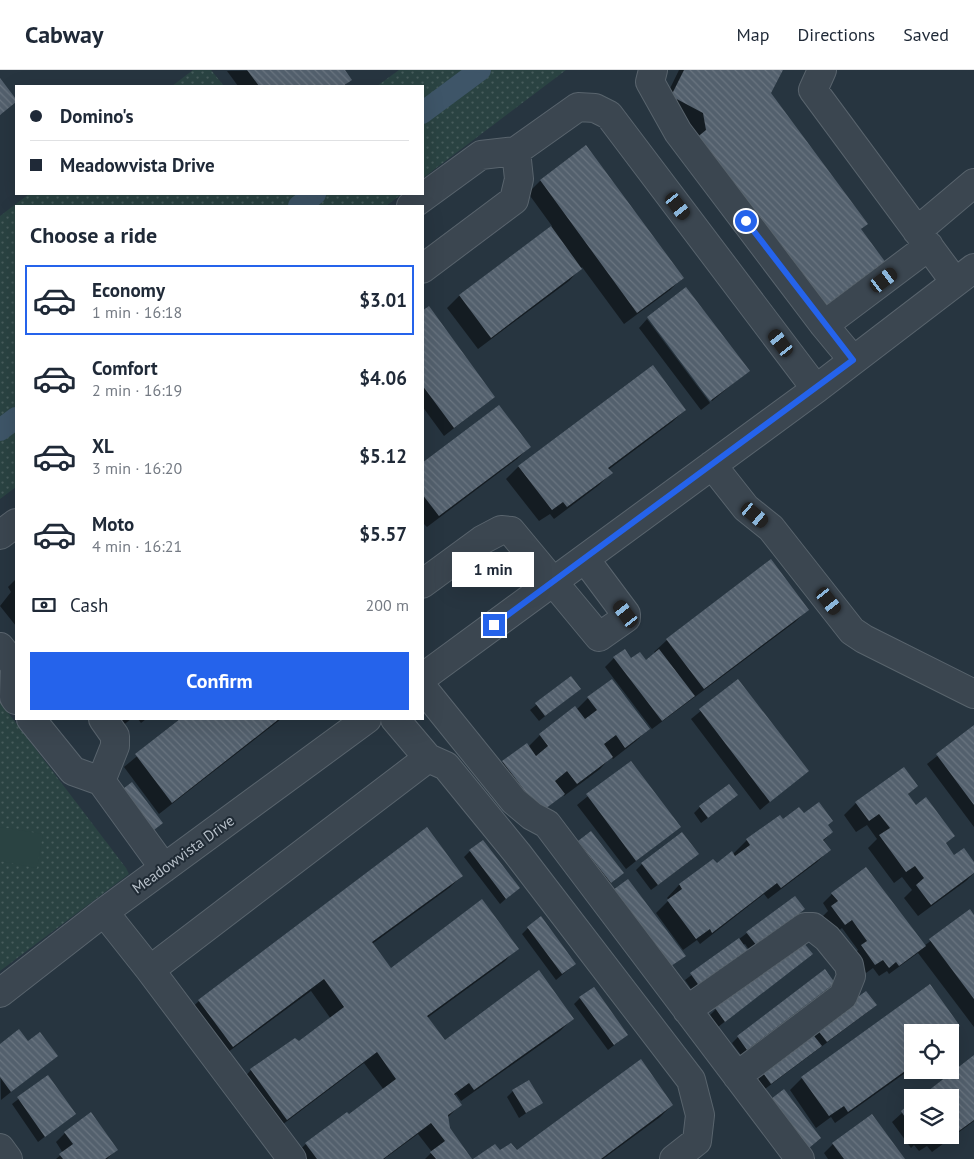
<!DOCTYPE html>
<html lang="en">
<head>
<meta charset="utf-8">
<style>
	body { margin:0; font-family:"PT Sans",sans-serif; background:#f6f6f7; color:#1f2937; height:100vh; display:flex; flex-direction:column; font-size:19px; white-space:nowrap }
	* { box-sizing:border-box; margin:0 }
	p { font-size:16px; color:#747a83 }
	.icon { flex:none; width:28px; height:28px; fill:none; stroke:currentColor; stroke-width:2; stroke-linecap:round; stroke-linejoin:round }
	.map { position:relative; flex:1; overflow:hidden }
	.panel { position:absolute; left:15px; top:135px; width:409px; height:515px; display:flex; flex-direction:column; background:#fff; border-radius:0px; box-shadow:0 5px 20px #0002 }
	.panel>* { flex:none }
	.top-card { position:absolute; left:15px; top:15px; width:409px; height:110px; border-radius:0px; box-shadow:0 5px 20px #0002; display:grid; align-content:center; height:110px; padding:0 15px; background:#fff }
	.buttons { position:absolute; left:904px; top:954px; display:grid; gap:10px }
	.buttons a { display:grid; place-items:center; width:55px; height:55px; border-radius:0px; background:#fff; box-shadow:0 5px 20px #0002; font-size:25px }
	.end { position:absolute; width:22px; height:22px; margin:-11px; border:6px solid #2563eb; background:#fff; box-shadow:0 0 0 2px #fff }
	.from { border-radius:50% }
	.bubble { position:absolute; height:35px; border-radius:0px; background:#fff; box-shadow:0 5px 20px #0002; font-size:16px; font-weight:800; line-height:35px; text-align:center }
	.car { position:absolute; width:15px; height:30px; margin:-15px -8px; border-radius:6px; box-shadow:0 0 4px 1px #0007; background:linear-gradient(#222 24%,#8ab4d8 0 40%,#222 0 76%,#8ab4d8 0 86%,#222 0) }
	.top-card b { display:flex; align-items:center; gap:18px; height:48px; font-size:19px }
	.top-card b+b { border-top:1px solid #e0e1e3 }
	.top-card i { width:12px; height:12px; background:#1f2937 }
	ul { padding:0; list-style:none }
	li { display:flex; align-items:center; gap:15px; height:70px; margin:0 10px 8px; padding:0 5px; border:2px solid transparent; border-radius:0px }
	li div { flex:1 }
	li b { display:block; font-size:19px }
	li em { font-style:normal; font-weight:800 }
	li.active { border-color:#2563eb }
	li>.icon { width:45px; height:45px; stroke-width:1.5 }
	h2 { padding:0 15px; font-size:22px; line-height:60px }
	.pay { display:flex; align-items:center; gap:12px; height:55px; padding:0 15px; font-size:19px }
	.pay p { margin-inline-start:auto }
	.action { display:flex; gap:10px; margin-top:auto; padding:10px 15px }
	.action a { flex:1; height:58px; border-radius:0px; background:#2563eb; color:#fff; font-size:20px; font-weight:800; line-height:58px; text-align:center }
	header { display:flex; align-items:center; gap:30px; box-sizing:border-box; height:70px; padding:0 25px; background:#fff; border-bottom:1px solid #e0e1e3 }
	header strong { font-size:24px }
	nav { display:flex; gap:28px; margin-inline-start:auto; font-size:18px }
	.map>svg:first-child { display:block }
	.grass { fill:url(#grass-dots) }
	.pitch { fill:#2a4342 }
	.shadow { fill:#0007 }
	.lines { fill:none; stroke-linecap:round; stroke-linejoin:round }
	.canal { stroke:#3e5568; stroke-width:22 }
	.building { fill:url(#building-back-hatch) }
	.minor-casing { stroke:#59646d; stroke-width:30 }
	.minor { stroke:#3b4650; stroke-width:28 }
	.route { stroke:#2563eb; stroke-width:6 }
	.labels { text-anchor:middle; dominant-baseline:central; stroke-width:4; stroke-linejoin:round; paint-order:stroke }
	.street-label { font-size:15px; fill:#b8c1ca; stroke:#202b35 }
</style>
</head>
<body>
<header>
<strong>Cabway</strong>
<nav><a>Map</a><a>Directions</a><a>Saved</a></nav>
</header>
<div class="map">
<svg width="974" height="1089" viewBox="0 0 974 1089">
	<defs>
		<pattern id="grass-dots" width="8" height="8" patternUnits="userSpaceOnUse" patternTransform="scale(1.25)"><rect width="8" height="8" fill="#2a4342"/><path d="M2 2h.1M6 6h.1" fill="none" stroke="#475c5c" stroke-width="1.8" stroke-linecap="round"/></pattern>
		<pattern id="building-back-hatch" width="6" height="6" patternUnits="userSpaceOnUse" patternTransform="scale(1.25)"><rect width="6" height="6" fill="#53606d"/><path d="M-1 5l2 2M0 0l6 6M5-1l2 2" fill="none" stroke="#6a7580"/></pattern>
	</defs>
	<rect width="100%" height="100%" fill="#273540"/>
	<!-- grass -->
	<path class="grass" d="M193,0H211L224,16H172Z
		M399,0H566L423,108L422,16H377Z
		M29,124H402L386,136H16V417L0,429V146Z
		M0,632L126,798L129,804L0,901Z"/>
	<!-- pitch -->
	<path class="pitch" d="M0,757L43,764L37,798L0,791Z"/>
	<!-- shadow -->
	<path class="shadow" d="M343,0L351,9L344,16H238L227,1Z
		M679,0H782L769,23L866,154L860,160L694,71L691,55L660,39Z
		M586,77L682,208L670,220L624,254L582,197L569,211L478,279L447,238L459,226L552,156L528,123L540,111Z
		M422,242L494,327L444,366L422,336Z
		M649,248L748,301L712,331Z
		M647,249L710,333L701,340L639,258Z
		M685,340L672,352L608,400L611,403L599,415L554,449L550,444L539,451L506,409L519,396Z
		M529,377L517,389L427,457L422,452V395Z
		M16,509V556L0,536L11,522L8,517Z
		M807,540L795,552L652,659L605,597L614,588L646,591L656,584L654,582L667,570Z
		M571,607L579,619L539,651L530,640Z
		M737,611L807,701L760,740L691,649Z
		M588,628L648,659L636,671L613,689L611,687L600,699L564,726L563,724L528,753L491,705L503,692L528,677L540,665L576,640Z
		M108,649H131L117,660Z
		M138,649H146L141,653Z
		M182,649H281L159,744L124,697Z
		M974,657V757L927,694Z
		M630,692L679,757L626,799L577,735Z
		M916,716L907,725L916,736L953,766L945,774L954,786L974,794V803L966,811L918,846L904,828L912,820L902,807L894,813L868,778L877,769L867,755L856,762L844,745L856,733Z
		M730,731L701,753L694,743L700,737Z
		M803,744L827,755L832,762L823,771L829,780L817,792L768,829L764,824L700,874L697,870L683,880L656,843L669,830L667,828L679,815L713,790L716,794L733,784L747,770L779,747L783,751Z
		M591,763L616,809L604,818L572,778Z
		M470,781L518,818L500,834L464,787Z
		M691,790L651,820L636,800L642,794Z
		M462,806L449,818L372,874L391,900L517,878L505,891L427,948L444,972L572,949L560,961L461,1031L456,1024L454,1026L460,1035L447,1048L448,1059L470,1089H425L432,1082L418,1064L384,1089H296L293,1086L306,1074L384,1020L364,993L274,1061L239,1013L251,1000L299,972L331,949L311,921L220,988L186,943L199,931Z
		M832,824L924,876L970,841L974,847V957L918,883L889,904L887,901L879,906L873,898L866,903L853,886L858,880L842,858L835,864L822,847L828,841L823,833Z
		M804,839L750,881L745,874L743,875L693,922L685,910L747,863Z
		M528,858L575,894L556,910L522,864Z
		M811,884L718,957L710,945L716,939Z
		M834,913L741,985L732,973L738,967Z
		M930,916L958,956L950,965V962H912V998L835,1053L831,1047L816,1058L790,1020L802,1008Z
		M580,928L627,965L608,980L574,934Z
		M869,941L765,1019L756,1007L817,959Z
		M28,973L56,986L1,1030L0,976Z
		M974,987V1051L932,1082L927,1076L919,1081L914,1075L911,1078L892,1052L912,1034V1065H950Z
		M47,1007L74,1044L38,1072L12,1034Z
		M513,1021L541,1033L519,1048L507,1027Z
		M672,1035L660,1047L603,1089H475L500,1081L516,1082Z
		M65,1063L116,1080L107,1089H56L63,1083L56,1072Z
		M833,1074L904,1089H828L824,1083Z"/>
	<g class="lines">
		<!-- canal -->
		<path class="canal" d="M422,43L480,0
			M299,136L315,124
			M0,360L16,348"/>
	</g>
	<!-- building -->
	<path class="building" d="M247,0H345L352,10L343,16H259Z
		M684,0H783L771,23L868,154L861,159L889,197L826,244L695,69L706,60L703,43L671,26Z
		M0,8L16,29V32L0,45Z
		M586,75L684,208L637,243L540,110Z
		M551,156L582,199L491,268L459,225Z
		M686,217L750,301L710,331L647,247Z
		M429,236L495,327L454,358L422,315V241Z
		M653,295L686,340L608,398L613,403L567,437L563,432L552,440L518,396Z
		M499,335L531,377L439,446L422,424V393Z
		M771,489L809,540L704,619L666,569Z
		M625,579L631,588L640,582L646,590L659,579L695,626L662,651L613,587Z
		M571,606L581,619L545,646L535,633Z
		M612,609L650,659L625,678L616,665L604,674L613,687L577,714L567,701L555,711L565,724L541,742L502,691L527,673L536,686L548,676L539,664L575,636L585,649L597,640L587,627Z
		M738,609L809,701L770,732L699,639Z
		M180,649H279L172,733L135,684Z
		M974,655V735L936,684Z
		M631,691L681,757L636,791L586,724Z
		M904,697L918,716L908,724L916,735L926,727L955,766L946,773L954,785L964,778L974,792V803L931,835L916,815L924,808L915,796L906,802L879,765L890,758L879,744L869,751L855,732Z
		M132,712L163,753L150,763L119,722Z
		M729,714L738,725L708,748L699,736Z
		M819,732L833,751L828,755L833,762L823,770L831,780L781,818L777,813L712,863L710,859L696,869L667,830L682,819L679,814L713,789L717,793L732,781L735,786L750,775L746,769L780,745L783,749L799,737L804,743Z
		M427,757L463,806L372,872L391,898L482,829L519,879L427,946L445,970L539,900L574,949L474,1020L469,1013L454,1024L462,1035L448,1045L450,1058L472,1089H436L430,1082L445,1071L431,1053L383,1089H317L305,1073L347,1042L349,1044L396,1009L377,982L287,1050L250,999L295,968L299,971L344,937L324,909L233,977L198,930Z
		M591,761L624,803L611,813L578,771Z
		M682,762L699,784L658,815L641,793Z
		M483,770L520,818L506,829L469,780Z
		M866,797L926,876L899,896L896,892L889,898L883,890L875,895L861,875L867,871L852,850L845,855L831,836L838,831L831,823Z
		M628,809L686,886L671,896L613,820Z
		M795,826L805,839L757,876L746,862Z
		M970,839L974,845V929L929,869Z
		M541,846L576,894L562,904L527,857Z
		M739,868L749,882L700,917L690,903Z
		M803,872L813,884L725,952L715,938Z
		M825,899L835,913L747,980L737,966Z
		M930,914L960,956L950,964L912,962V996L848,1042L844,1036L829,1046L801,1007Z
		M594,917L628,965L614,975L579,927Z
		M866,921L877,935L827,972L816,958Z
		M19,959L28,971L40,962L58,986L11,1022L0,1007V974Z
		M811,962L822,976L771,1014L761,1000Z
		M974,985V1050L941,1074L937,1067L929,1073L924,1067L921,1070L918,1065H950V1028H919Z
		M641,989L673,1035L601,1089H473L495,1074L500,1080L511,1073L517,1080Z
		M48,1005L76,1044L45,1067L17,1027Z
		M529,1010L543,1033L526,1043L512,1020Z
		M784,1019L821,1068L809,1078L771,1029Z
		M912,1032V1058L901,1041Z
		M91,1042L118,1080L105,1089H63L59,1084L73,1074L64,1062Z
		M872,1044L905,1089H844L832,1073Z"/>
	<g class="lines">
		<!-- minor casing -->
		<g class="minor-casing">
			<path id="minor" d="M653,0L650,12L678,62L824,255
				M822,0L813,20L955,212
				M411,136L481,85L516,81L578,37L595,38L609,45L816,319
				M917,161L974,113
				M422,199L514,130L519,109L516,81
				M853,290L824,255L929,176
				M712,395L746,438L771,458L852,561L864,569L974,624
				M0,465L16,453
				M422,514L482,470L501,460L511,461L599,567L626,548V544L585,489
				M0,577L15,596L14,627L16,630
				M422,608L816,319L974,198
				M422,617L514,731L532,746L547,754L800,1089
				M31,649L73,701L101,711L164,798
				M395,649L428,688L446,696L517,783L691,1010L700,1045L697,1071L674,1089
				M101,711L115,676V666L103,649
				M104,842L150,900L292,1089
				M150,900L428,688
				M0,923L104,842L367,649
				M687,940L805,857H813L827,868L849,895L851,906L843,926L737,1006
				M0,1078L8,1089"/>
		</g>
		<!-- minor -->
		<use href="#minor" class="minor"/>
	</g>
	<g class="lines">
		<!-- route -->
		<path class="route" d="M494,555L853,290L746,151"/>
	</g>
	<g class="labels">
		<!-- street labels -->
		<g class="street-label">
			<text transform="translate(183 784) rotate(-36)">Meadowvista Drive</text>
		</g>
	</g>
</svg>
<div class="buttons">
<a><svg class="icon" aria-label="locate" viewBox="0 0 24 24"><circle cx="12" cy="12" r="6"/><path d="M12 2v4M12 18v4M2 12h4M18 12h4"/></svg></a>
<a><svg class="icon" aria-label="layers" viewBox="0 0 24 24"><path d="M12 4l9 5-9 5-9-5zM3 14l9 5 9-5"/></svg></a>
</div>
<i class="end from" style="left:746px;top:151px"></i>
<i class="end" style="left:494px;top:555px"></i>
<div class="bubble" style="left:452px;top:482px;width:82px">1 min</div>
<i class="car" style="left:678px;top:136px;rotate:143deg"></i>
<i class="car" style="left:884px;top:210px;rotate:53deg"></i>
<i class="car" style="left:781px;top:273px;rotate:323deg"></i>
<i class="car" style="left:755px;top:445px;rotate:130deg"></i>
<i class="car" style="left:829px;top:531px;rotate:142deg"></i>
<i class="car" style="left:626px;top:544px;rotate:323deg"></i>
<div class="top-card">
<b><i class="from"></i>Domino's</b>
<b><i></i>Meadowvista Drive</b>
</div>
<section class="panel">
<h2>Choose a ride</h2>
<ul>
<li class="active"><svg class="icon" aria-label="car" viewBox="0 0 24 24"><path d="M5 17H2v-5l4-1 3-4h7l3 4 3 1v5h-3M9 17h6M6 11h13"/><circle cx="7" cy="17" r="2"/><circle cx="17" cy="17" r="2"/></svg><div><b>Economy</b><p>1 min · 16:18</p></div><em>$3.01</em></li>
<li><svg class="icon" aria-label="car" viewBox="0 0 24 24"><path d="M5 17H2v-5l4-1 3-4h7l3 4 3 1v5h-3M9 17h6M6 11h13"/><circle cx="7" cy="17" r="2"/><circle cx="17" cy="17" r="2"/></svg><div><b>Comfort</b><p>2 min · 16:19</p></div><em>$4.06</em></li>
<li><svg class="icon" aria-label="car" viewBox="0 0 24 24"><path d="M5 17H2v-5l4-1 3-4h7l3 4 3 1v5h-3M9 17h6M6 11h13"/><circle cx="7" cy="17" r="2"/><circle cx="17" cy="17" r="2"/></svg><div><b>XL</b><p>3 min · 16:20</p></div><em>$5.12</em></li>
<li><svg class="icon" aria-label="car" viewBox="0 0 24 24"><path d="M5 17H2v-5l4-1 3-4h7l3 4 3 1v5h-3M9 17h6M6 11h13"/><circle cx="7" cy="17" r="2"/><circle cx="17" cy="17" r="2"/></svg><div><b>Moto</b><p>4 min · 16:21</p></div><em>$5.57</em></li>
</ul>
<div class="pay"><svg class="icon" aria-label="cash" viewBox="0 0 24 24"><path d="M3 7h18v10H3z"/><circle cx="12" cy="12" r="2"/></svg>Cash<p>200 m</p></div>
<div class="action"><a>Confirm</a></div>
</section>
</div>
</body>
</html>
